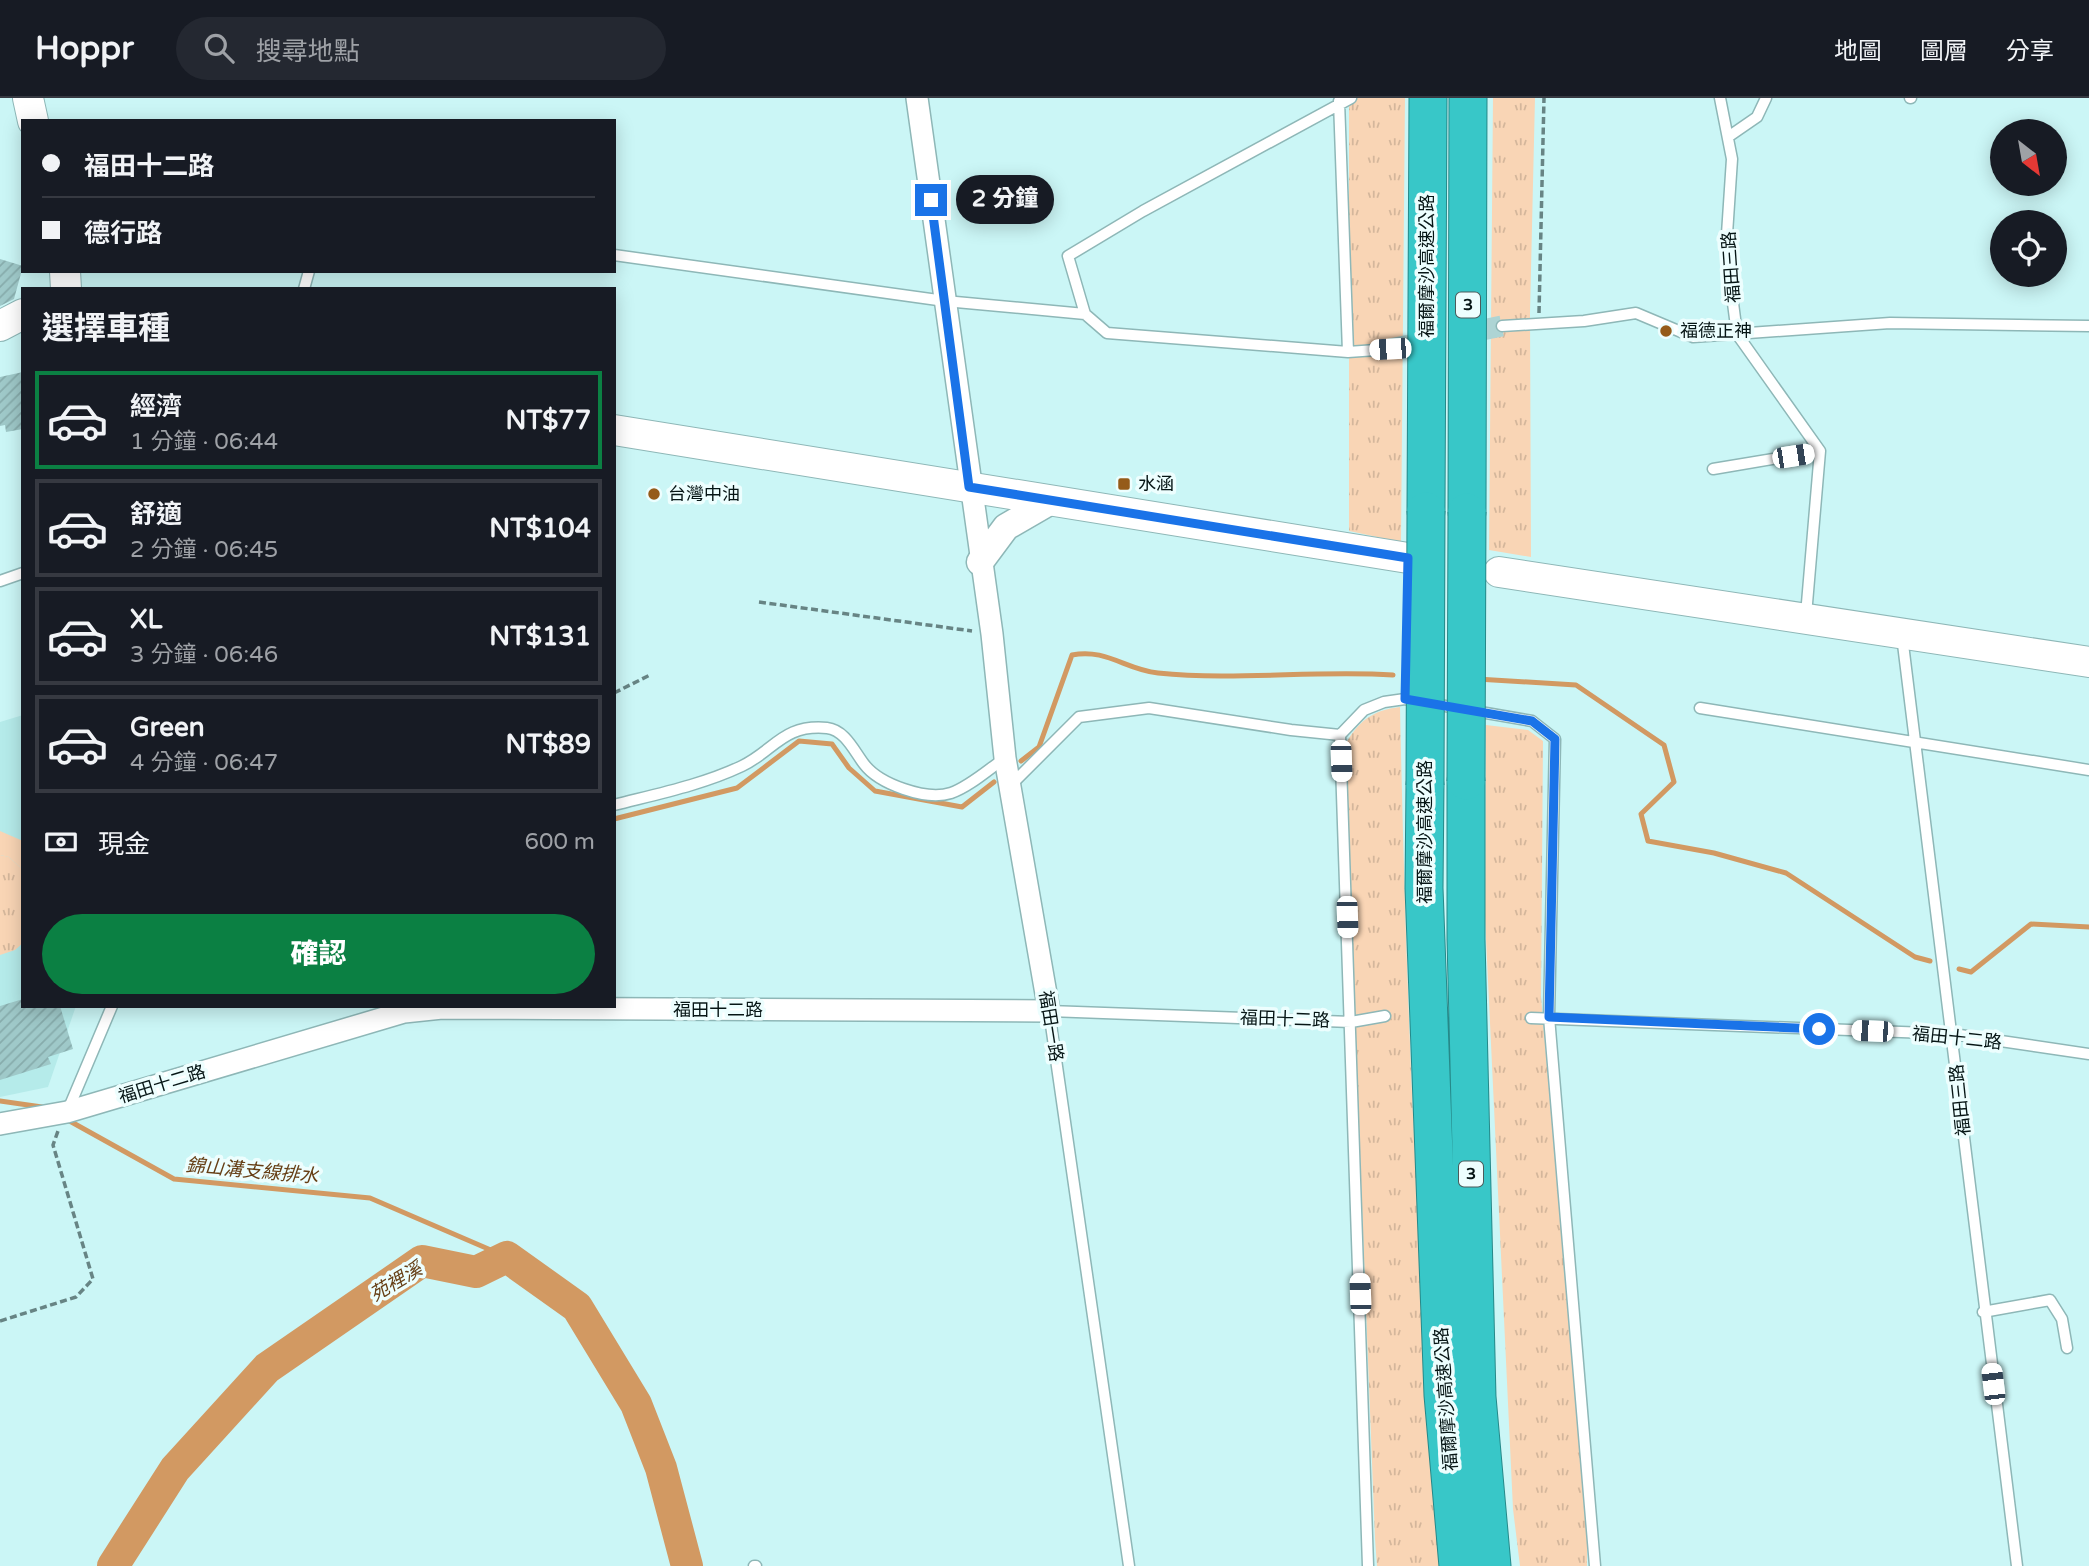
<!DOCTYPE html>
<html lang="zh-TW">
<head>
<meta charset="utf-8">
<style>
	body { margin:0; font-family:"Varela Round","Noto Sans TC",sans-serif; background:#242831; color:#f1f3f6; height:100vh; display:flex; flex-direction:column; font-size:26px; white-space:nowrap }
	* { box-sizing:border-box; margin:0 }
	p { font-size:23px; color:#9ea1a6 }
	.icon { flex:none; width:38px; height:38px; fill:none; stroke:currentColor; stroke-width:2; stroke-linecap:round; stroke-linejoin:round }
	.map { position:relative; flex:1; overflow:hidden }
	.details { position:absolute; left:21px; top:189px; width:595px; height:721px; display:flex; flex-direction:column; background:#171b24; border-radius:0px; box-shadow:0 4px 18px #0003 }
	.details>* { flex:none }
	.guide { position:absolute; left:21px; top:21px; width:595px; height:154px; border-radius:0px; box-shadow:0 4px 18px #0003; display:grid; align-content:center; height:154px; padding:0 21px; background:#171b24 }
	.needle { width:46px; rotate:149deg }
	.buttons { position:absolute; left:1990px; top:21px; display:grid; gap:14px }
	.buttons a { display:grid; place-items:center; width:77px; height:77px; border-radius:50%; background:#171b24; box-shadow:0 4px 18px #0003; font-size:35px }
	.end { position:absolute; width:32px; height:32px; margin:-16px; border:9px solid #1a73e8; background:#fff; box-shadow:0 0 0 4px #fff }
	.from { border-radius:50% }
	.bubble { position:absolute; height:49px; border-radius:24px; background:#171b24; box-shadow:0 4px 18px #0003; font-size:23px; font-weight:800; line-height:49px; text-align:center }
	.car { position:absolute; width:21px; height:42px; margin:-21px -10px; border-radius:9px; box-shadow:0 0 5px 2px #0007; background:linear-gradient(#fff 24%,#345 0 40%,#fff 0 76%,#345 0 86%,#fff 0) }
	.guide b { display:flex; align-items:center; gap:24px; height:66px; font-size:26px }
	.guide b+b { border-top:2px solid #363941 }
	.guide i { width:18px; height:18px; background:#f1f3f6 }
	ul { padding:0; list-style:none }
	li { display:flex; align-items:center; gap:21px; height:98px; margin:0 14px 10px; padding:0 7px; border:4px solid #363941; border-radius:0px }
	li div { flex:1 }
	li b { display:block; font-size:26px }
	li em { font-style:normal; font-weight:800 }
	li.on { border-color:#0b8043 }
	li>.icon { width:63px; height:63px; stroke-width:1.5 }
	h2 { padding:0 21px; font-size:32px; line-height:84px }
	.pay { display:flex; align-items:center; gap:18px; height:77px; padding:0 21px; font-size:26px }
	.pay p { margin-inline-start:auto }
	.primary-button { display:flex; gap:14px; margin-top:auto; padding:14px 21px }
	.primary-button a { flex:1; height:80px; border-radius:42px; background:#0b8043; color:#fff; font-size:28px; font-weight:800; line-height:80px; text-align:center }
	header { display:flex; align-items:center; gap:42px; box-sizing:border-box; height:98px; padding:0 35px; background:#171b24; border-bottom:2px solid #363941 }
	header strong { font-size:33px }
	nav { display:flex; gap:38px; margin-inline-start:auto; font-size:24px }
	.search { width:490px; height:63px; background:#242831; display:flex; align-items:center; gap:18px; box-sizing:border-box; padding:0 24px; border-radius:38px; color:#9ea1a6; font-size:26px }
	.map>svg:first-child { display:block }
	.built { fill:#b5ebea }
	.grass { fill:url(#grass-tufts) }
	.garden { fill:#f9d5b5 }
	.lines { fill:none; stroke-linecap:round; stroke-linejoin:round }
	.stream { stroke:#d29962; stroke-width:5 }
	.river { stroke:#d29962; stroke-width:32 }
	.building { fill:url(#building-hatch) }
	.minor-tunnel { stroke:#add4d4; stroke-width:21; stroke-dasharray:21 10; stroke-linecap:butt }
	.service-casing { stroke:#8eb7b7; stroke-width:13 }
	.minor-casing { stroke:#8eb7b7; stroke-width:24 }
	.tertiary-casing { stroke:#8eb7b7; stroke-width:29 }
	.secondary-casing { stroke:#8eb7b7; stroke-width:32 }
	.motorway-casing { stroke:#268989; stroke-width:39 }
	.path { stroke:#678484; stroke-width:3.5; stroke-dasharray:7 3.5; stroke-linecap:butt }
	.service { stroke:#fff; stroke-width:10 }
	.minor { stroke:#fff; stroke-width:21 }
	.tertiary { stroke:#fff; stroke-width:26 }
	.secondary { stroke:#fff; stroke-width:30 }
	.motorway { stroke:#38c7c8; stroke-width:37 }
	.motorway-bridge-casing { stroke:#268989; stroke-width:39; stroke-linecap:butt }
	.motorway-bridge { stroke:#38c7c8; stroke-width:37 }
	.route { stroke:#1a73e8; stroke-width:9 }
	.poi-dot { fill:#955b19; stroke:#edfefe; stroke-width:2.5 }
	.labels { text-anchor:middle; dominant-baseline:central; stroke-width:7; stroke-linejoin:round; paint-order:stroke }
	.shield { fill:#edfefe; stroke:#4b5b5b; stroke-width:2 }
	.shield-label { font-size:16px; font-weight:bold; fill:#061515 }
	.street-label { font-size:18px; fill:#061515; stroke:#edfefe }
	.poi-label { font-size:18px; fill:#061515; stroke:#edfefe; text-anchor:start }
	.water-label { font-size:19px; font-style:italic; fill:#663f16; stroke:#edfefe }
</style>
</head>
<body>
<header>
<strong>Hoppr</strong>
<div class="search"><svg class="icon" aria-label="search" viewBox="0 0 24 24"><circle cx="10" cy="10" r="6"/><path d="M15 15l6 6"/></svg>搜尋地點</div>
<nav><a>地圖</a><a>圖層</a><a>分享</a></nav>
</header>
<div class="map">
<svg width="2089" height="1468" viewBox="0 0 2089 1468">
	<defs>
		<pattern id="grass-tufts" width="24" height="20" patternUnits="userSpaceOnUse" patternTransform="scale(1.75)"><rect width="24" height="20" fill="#f9d5b5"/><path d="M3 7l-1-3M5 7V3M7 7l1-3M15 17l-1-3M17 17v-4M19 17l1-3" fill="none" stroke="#d4b69b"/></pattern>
		<pattern id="building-hatch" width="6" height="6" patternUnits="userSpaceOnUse" patternTransform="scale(1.75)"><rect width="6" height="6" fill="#9fc9c9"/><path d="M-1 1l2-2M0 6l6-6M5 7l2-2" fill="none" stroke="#87acac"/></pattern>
	</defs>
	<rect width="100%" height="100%" fill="#cbf6f6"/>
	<!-- built -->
	<path class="built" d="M23,617V908H76L48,989L0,999V624Z"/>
	<!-- grass -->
	<path class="grass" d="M1349,0H1405L1401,444L1349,433Z
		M1493,0H1535L1530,215L1531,459L1489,452Z
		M1400,609C1406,895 1417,1183 1443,1468H1377L1375,1441L1344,649C1357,624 1372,612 1400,609Z
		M1486,627L1528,632L1543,643L1541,899L1587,1430V1468H1520L1513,1411L1485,819Z
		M0,757L9,759L23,772V845L15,852L0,857Z"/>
	<!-- garden -->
	<path class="garden" d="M0,733L23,743V772L9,759L0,757Z"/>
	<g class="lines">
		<!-- stream -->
		<path class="stream" d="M1477,581L1576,587L1664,647L1674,684L1641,716L1648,743L1714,755L1786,775L1915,859L1930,863
			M1021,663L1039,649L1072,557C1106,550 1126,572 1158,575C1235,583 1315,572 1393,577
			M614,721L737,690L799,643L832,646L849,670L875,693L962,709L994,684
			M1959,871L1971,874L2031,826L2089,829
			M0,1003L42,1009
			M66,1021L174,1081L370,1100L507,1159"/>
		<!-- river -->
		<path class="river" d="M113,1468L175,1371L267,1270L422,1163L476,1174L507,1159L577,1209L636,1306L661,1370L687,1468"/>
	</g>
	<!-- building -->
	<path class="building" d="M0,161L23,168L14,201L0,208Z
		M23,274V331L6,334L5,327L0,328V279Z
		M23,901V908H60L73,951L48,959L51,966L0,982V908Z"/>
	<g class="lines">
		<!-- minor-tunnel -->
		<path class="minor-tunnel" d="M1390,251L1502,228"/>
		<!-- service casing -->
		<g class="service-casing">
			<path id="service" d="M1720,0L1732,61L1726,151L1737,236L1820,353L1806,517
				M1910,0H1911
				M1339,3L1348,254
				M1728,39L1757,19L1766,0
				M614,157L945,203L1085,216L1107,235L1348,254L1390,251
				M304,191L309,173
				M1085,216L1068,158L1143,113L1351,0
				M1502,228L1584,223L1636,215L1693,239L1890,225L2089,228
				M1713,371L1820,353
				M0,483L23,475
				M1902,538C1943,848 1976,1159 2017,1468
				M1700,610L2089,672
				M1340,637L1364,612L1384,604L1405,601L1532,623L1555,641L1549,919L1595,1468
				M1011,687L1079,619L1149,610L1291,632L1340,637L1368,1468
				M614,707C657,696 702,687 742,668C775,652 783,626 827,630C845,632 854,653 864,666C879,686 926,703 951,695C969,689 989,671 1005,660
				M1531,920L1953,936L2089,956
				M68,1012L112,908
				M1983,1214L2050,1202L2062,1221L2067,1250
				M754,1468H756
				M1129,1468L1049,913L1351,924L1385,918"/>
		</g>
		<!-- minor casing -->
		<g class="minor-casing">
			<path id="minor" d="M0,1026L67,1014L404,914L442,910L1049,913L1005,660L992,536L917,0"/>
		</g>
		<!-- tertiary casing -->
		<g class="tertiary-casing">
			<path id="tertiary" d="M980,464L1006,429L1051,403"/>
		</g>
		<!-- secondary casing -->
		<g class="secondary-casing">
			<path id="secondary" d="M28,0L33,23
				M65,173L66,191
				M0,228L23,216
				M614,332L1408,460
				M1499,474L2089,564"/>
		</g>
		<!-- motorway casing -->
		<g class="motorway-casing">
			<path id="motorway" d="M1426,413L1428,0
				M1467,414L1468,0
				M1466,683V841L1477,1299L1492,1468
				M1425,687L1424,790L1443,1297L1458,1468"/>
		</g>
		<!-- path -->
		<path class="path" d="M1539,215L1544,0
			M759,504L972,533
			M614,595L650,577
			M0,1223L76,1199L93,1181L53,1047L58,1033"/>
		<!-- service -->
		<use href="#service" class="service"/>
		<!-- minor -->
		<use href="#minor" class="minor"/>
		<!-- tertiary -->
		<use href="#tertiary" class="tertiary"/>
		<!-- secondary -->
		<use href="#secondary" class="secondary"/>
		<!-- motorway -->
		<use href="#motorway" class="motorway"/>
		<!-- motorway-bridge casing -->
		<g class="motorway-bridge-casing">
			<path id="motorway-bridge" d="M1466,683L1467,414
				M1425,687L1426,413"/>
		</g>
		<!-- motorway-bridge -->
		<use href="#motorway-bridge" class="motorway-bridge"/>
	</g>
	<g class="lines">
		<!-- route -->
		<path class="route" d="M931,102L969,389L1408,460L1405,601L1532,623L1555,641L1549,919L1819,931"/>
	</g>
	<!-- markers -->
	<g class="poi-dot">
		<circle cx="1666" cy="233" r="7"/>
		<rect x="1117" y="379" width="14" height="14" rx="3.5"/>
		<circle cx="654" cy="396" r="7"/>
	</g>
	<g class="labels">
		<!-- shield labels -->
		<g class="shield">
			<rect x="1456" y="194.5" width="24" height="25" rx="5"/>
			<rect x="1459" y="1063.5" width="24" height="25" rx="5"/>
		</g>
		<g class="shield-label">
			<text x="1468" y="207">3</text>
			<text x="1471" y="1076">3</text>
		</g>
		<!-- street labels -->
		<g class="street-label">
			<text transform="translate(1427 168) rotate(-90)">福爾摩沙高速公路</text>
			<text transform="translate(1731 169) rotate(-94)">福田三路</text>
			<text transform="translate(1425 734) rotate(-90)">福爾摩沙高速公路</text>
			<text x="718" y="912">福田十二路</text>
			<text transform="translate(1285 921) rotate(2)">福田十二路</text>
			<text transform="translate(1051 928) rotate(81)">福田一路</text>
			<text transform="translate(1957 940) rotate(6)">福田十二路</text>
			<text transform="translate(162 986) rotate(-17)">福田十二路</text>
			<text transform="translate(1960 1002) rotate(-96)">福田三路</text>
			<text transform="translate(1446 1301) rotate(-94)">福爾摩沙高速公路</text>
		</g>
		<!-- poi labels -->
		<g class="poi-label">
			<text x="1680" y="233">福德正神</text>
			<text x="1138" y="386">水涵</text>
			<text x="668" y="396">台灣中油</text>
		</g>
		<!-- water labels -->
		<g class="water-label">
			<text transform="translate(252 1073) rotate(5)">錦山溝支線排水</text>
			<text transform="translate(396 1184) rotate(-31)">苑裡溪</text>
		</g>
	</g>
</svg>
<div class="buttons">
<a><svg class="needle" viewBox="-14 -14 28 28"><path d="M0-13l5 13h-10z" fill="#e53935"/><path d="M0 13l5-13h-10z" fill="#9ea1a6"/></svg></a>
<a><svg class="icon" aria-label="locate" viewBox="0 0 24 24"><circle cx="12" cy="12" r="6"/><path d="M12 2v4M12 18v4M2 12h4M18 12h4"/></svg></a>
</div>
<i class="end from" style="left:1819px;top:931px"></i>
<i class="end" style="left:931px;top:102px"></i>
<div class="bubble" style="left:956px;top:77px;width:98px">2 分鐘</div>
<i class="car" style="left:1390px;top:251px;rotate:267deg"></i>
<i class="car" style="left:1793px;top:358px;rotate:81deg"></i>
<i class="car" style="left:1341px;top:663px;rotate:178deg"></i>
<i class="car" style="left:1347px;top:819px;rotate:178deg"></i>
<i class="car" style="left:1872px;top:933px;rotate:272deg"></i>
<i class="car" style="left:1360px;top:1196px;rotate:358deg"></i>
<i class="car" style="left:1993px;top:1286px;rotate:353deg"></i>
<div class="guide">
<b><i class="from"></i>福田十二路</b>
<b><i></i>德行路</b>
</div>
<section class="details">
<h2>選擇車種</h2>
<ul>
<li class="on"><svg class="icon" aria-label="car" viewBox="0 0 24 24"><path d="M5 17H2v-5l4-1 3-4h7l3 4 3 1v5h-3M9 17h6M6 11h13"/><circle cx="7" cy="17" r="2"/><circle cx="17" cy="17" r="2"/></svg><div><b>經濟</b><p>1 分鐘 · 06:44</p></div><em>NT$77</em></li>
<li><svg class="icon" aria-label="car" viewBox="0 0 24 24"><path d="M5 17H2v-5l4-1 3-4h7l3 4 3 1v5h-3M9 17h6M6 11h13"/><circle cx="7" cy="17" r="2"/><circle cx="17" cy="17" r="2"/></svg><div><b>舒適</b><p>2 分鐘 · 06:45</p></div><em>NT$104</em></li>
<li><svg class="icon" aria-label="car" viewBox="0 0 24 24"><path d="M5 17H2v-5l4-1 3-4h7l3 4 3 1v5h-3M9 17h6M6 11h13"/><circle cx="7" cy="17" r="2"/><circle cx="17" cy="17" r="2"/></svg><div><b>XL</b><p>3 分鐘 · 06:46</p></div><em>NT$131</em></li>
<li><svg class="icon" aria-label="car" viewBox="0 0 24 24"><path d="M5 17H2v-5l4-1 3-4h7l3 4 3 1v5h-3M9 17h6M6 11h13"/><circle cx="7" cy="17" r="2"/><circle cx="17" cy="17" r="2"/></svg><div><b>Green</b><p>4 分鐘 · 06:47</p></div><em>NT$89</em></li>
</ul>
<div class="pay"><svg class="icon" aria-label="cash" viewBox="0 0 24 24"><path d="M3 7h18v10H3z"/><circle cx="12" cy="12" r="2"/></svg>現金<p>600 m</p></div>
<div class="primary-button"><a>確認</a></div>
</section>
</div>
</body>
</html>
